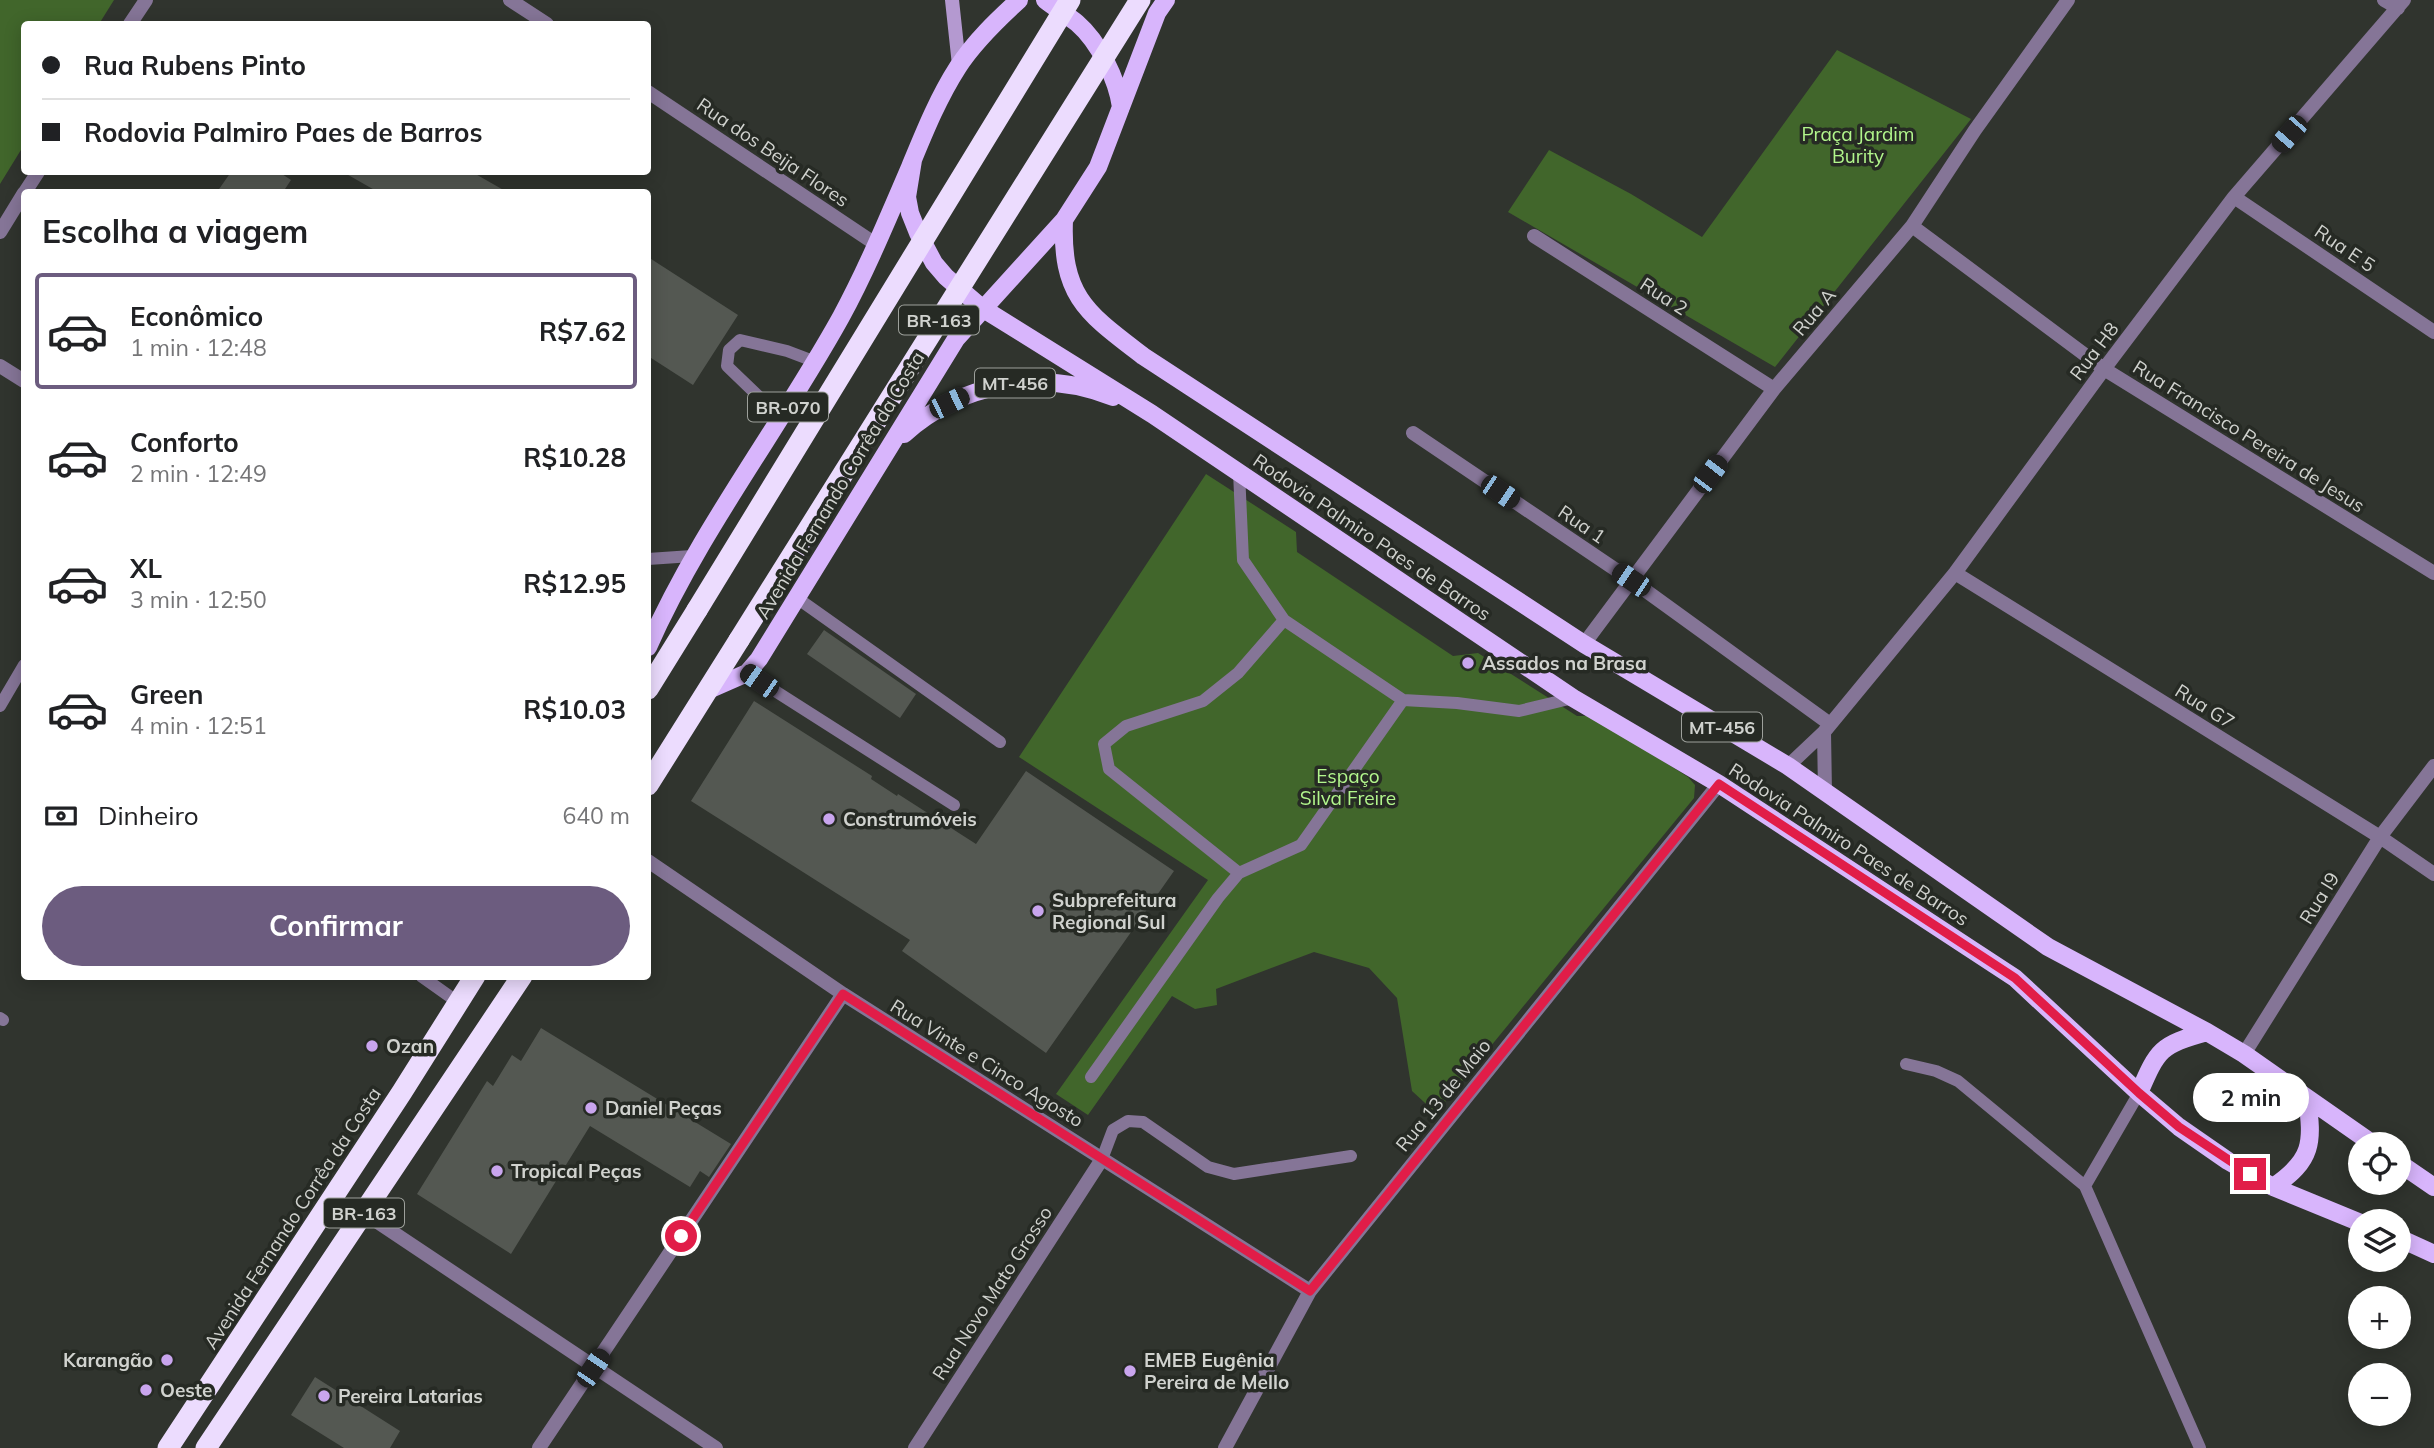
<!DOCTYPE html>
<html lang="pt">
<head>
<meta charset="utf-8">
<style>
	body { margin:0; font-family:Mulish,sans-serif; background:#f2f2f2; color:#202124; height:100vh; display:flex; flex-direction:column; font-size:26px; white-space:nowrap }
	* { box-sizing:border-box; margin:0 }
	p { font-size:23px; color:#757577 }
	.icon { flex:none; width:38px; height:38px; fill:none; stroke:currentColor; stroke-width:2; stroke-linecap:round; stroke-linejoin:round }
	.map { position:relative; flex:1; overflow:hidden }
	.panel { position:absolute; left:21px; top:189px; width:630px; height:791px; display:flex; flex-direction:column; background:#fff; border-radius:7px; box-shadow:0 4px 18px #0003 }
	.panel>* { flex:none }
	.top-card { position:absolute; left:21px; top:21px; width:630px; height:154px; border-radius:7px; box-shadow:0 4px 18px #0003; display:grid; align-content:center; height:154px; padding:0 21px; background:#fff }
	.fabs { position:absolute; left:2348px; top:1132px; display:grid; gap:14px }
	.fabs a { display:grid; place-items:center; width:63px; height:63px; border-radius:50%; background:#fff; box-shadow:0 4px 18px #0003; font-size:35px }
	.end { position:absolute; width:32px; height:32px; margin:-16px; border:9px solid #e11d48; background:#fff; box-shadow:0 0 0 4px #fff }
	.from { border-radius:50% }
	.bubble { position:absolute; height:49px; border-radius:24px; background:#fff; box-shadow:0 4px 18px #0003; font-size:23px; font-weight:700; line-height:49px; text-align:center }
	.car { position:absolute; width:21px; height:42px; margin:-21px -10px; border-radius:9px; box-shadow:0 0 5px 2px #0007; background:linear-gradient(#222 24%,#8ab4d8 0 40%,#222 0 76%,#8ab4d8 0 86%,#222 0) }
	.top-card b { display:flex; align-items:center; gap:24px; height:66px; font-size:26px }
	.top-card b+b { border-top:2px solid #e0e0e0 }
	.top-card i { width:18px; height:18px; background:#202124 }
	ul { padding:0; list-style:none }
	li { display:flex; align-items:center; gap:21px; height:116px; margin:0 14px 10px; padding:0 7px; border:4px solid transparent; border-radius:7px }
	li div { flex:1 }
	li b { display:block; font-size:26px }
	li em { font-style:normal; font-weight:700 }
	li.active { border-color:#6c5c7f }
	li>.icon { width:63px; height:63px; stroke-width:1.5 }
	h2 { padding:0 21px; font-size:32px; line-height:84px }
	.pay { display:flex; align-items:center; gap:18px; height:77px; padding:0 21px; font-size:26px }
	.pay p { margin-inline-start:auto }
	.action { display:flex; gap:14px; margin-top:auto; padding:14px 21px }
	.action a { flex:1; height:80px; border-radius:42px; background:#6c5c7f; color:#fff; font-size:28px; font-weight:700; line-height:80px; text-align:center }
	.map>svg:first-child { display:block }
	.green { fill:#41662b }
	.building { fill:#545852 }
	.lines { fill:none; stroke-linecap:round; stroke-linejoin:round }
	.lane { stroke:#857597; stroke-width:12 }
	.street { stroke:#857597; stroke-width:14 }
	.secondary { stroke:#b499d0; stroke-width:14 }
	.primary { stroke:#d8b5fc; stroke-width:18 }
	.highway { stroke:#ecdcfe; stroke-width:21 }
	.highway-bridge { stroke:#ecdcfe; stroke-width:21 }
	.route { stroke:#e11d48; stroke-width:9 }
	.poi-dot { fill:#c9a5ee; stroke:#262a24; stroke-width:2.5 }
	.labels { text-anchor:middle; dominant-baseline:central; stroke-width:7; stroke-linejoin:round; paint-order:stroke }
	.shield { fill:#262a24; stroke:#9da09b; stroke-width:2 }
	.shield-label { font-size:18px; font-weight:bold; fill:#d0d2ce }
	.park-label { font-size:19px; fill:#b2f68c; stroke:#262a24 }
	.street-label { font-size:19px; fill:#d0d2ce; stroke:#262a24 }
	.poi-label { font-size:19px; font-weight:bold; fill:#d0d2ce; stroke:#262a24; text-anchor:start }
</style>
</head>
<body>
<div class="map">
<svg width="2434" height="1448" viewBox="0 0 2434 1448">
	<rect width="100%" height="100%" fill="#30342e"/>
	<!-- green -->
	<path class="green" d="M0,0H114L99,24H24V145L0,184Z
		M1837,50L1971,119L1775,367L1508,212L1549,150L1631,194L1702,237Z
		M1206,474L1296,532L1297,552L1453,656L1478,653L1577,716H1592L1688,777L1695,785L1694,798L1436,1113L1412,1091L1397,998L1369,968L1314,952L1216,989L1217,1005L1195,1009L1172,996L1088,1115L1056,1094L1208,880L1019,757Z"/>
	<!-- building -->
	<path class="building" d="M231,172H279L291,180L283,192H217Z
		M343,172H472L507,192H378Z
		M648,257L738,315L693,385L648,356Z
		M824,630L916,694L900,718L807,654Z
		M754,701L872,776L871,779L897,796L898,794L976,844L1026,771L1174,871L1046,1053L902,951L910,940L691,801Z
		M541,1028L731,1144L709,1177L700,1171L690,1187L590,1126L511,1254L417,1194L487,1081L493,1086L512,1055L521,1061Z
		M315,1377L400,1431L390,1448H344L291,1415Z"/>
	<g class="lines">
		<!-- lane -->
		<path class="lane" d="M781,418L727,366L729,350L740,340L787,351L816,362
			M1239,472L1243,560L1284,620L1403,700L1457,703L1519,711L1573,698
			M648,559L692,556
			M797,598L1000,742
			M747,673L954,805
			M0,706L24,665
			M1239,873L1109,769L1104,744L1126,726L1203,701L1238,673L1284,620
			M421,976L459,1003
			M0,1018L3,1020
			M1906,1064L1936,1071L1958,1081L2085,1186
			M1091,1077L1218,898L1239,873L1301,845L1403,700
			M2139,1093L2085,1186L2200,1448
			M1102,1159L1113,1130L1128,1121L1143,1122L1208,1167L1234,1174L1351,1156"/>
		<!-- street -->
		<path class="street" d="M510,0L547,24
			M2384,0L2398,8
			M130,24L146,0
			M648,92L877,245
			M25,192L38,172
			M2234,197L2434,332
			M1912,226L2104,369L2434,573
			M0,232L24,193
			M1534,236L1774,389
			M0,366L24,381
			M1413,433L1631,580L1830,724
			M1955,573L2380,837L2434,874
			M1584,644L1774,389L1912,226L1975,130L2068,0
			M1824,732L1825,792
			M1788,766L1824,732L1955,573L2104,369L2234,197L2404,0
			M648,861L843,994L1310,1291
			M2244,1054L2380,837L2434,766
			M364,1213L716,1448
			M539,1448L843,994
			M915,1448L1102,1159
			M1225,1448L1310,1291L1719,784"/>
		<!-- secondary -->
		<path class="secondary" d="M952,0L959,65"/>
		<!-- primary -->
		<path class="primary" d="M1045,0C1055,8 1067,15 1077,23C1099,42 1117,79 1121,107
			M913,160L907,197L910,213L918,233L934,263L946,277L982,308L1152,414L1573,698L1719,784L2015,978L2139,1093L2179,1127L2228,1161L2273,1187L2361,1223
			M1064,220C1061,297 1087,313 1143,356L1584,644L1788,766L2048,947L2207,1032L2244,1054L2373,1144
			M904,434C961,383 1041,368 1113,397
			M648,647C700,530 779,429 841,317C867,269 888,218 910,167C924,133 938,98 958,67C974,42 997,20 1019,0
			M706,691L747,673L759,659L956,339L1064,220L1098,167L1157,13L1166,0
			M2139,1093C2158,1049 2160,1045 2207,1032
			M2399,1163L2434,1187
			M2273,1187C2313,1160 2313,1143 2307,1098
			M2399,1238L2434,1254"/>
		<!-- highway -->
		<path class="highway" d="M648,689L697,610
			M648,785L739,640
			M168,1448L402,1092L475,976
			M206,1448L522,976"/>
		<!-- highway-bridge -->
		<path class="highway-bridge" d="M697,610L1070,0
			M739,640L1140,0"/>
	</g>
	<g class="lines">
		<!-- route -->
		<path class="route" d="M681,1236L843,994L1310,1291L1719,784L2015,978L2139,1093L2179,1127L2250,1174"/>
	</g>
	<!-- markers -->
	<g class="poi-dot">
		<circle cx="1468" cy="663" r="7"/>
		<circle cx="829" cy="819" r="7"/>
		<circle cx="1038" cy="911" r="7"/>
		<circle cx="372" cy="1046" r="7"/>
		<circle cx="591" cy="1108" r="7"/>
		<circle cx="497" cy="1171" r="7"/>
		<circle cx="167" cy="1360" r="7"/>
		<circle cx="1130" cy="1371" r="7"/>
		<circle cx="146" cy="1390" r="7"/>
		<circle cx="324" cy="1396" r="7"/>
	</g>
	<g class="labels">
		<!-- shield labels -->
		<g class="shield">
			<rect x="899" y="305.5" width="80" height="29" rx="5"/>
			<rect x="975" y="368.5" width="80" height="29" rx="5"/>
			<rect x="748" y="392.5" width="80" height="29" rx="5"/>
			<rect x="1682" y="712.5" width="80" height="29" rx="5"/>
			<rect x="324" y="1198.5" width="80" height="29" rx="5"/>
		</g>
		<g class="shield-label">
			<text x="939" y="320">BR-163</text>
			<text x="1015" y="383">MT-456</text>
			<text x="788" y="407">BR-070</text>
			<text x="1722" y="727">MT-456</text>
			<text x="364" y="1213">BR-163</text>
		</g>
		<!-- park labels -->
		<g class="park-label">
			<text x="1858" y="134">Praça Jardim<tspan x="1858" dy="22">Burity</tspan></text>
			<text x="1348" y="776">Espaço<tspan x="1348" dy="22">Silva Freire</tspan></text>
		</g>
		<!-- street labels -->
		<g class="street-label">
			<text transform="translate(773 152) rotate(34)">Rua dos Beija Flores</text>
			<text transform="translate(2345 248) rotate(34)">Rua E 5</text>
			<text transform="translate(1664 296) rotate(33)">Rua 2</text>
			<text transform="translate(1814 312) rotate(-50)">Rua A</text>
			<text transform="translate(2094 351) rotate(-53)">Rua H8</text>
			<text transform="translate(2249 436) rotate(32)">Rua Francisco Pereira de Jesus</text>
			<text transform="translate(840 485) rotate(-59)">Avenida Fernando Corrêa da Costa</text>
			<text transform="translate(1582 524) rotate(34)">Rua 1</text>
			<text transform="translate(1372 537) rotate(34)">Rodovia Palmiro Paes de Barros</text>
			<text transform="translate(2205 706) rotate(32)">Rua G7</text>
			<text transform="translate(1849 844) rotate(33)">Rodovia Palmiro Paes de Barros</text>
			<text transform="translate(2319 898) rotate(-58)">Rua I9</text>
			<text transform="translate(987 1063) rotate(32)">Rua Vinte e Cinco Agosto</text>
			<text transform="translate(1443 1095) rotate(-51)">Rua 13 de Maio</text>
			<text transform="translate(292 1218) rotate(-57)">Avenida Fernando Corrêa da Costa</text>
			<text transform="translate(992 1293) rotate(-57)">Rua Novo Mato Grosso</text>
		</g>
		<!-- poi labels -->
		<g class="poi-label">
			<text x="1482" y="663">Assados na Brasa</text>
			<text x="843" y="819">Construmóveis</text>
			<text x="1052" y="900">Subprefeitura<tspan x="1052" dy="22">Regional Sul</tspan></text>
			<text x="386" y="1046">Ozan</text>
			<text x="605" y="1108">Daniel Peças</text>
			<text x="511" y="1171">Tropical Peças</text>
			<text x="153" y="1360" text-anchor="end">Karangão</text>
			<text x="1144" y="1360">EMEB Eugênia<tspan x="1144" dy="22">Pereira de Mello</tspan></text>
			<text x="160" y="1390">Oeste</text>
			<text x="338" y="1396">Pereira Latarias</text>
		</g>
	</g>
</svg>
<div class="fabs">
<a><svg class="icon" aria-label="locate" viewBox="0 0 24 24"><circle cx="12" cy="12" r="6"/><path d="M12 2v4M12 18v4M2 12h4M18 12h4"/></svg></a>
<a><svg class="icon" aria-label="layers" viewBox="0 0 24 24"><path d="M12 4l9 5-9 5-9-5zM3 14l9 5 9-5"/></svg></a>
<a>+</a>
<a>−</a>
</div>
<i class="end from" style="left:681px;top:1236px"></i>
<i class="end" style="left:2250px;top:1174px"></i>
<div class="bubble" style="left:2193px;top:1073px;width:116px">2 min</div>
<i class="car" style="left:2289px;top:134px;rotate:221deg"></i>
<i class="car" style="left:949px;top:403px;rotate:64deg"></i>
<i class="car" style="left:1710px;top:474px;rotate:37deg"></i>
<i class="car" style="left:1500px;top:492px;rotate:124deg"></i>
<i class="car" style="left:1631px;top:580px;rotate:304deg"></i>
<i class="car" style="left:759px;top:681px;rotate:305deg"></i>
<i class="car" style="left:593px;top:1368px;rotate:34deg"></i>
<div class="top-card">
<b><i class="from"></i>Rua Rubens Pinto</b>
<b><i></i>Rodovia Palmiro Paes de Barros</b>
</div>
<section class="panel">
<h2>Escolha a viagem</h2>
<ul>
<li class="active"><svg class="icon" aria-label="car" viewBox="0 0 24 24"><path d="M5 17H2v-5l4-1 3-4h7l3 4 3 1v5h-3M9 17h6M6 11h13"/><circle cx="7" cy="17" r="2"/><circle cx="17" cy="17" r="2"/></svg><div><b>Econômico</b><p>1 min · 12:48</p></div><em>R$7.62</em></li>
<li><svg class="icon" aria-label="car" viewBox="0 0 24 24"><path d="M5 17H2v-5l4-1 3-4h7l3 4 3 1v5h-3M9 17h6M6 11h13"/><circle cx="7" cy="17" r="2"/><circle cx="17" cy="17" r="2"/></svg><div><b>Conforto</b><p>2 min · 12:49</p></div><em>R$10.28</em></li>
<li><svg class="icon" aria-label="car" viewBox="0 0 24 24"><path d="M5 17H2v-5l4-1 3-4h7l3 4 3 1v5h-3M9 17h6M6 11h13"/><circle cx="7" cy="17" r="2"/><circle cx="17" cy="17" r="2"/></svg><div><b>XL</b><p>3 min · 12:50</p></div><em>R$12.95</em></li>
<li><svg class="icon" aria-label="car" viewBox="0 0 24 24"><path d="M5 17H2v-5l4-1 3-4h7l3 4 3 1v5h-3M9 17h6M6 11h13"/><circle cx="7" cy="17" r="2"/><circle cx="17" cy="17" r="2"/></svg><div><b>Green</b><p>4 min · 12:51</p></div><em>R$10.03</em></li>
</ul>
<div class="pay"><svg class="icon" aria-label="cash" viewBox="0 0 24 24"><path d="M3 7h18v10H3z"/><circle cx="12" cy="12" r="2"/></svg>Dinheiro<p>640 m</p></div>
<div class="action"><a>Confirmar</a></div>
</section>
</div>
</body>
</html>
